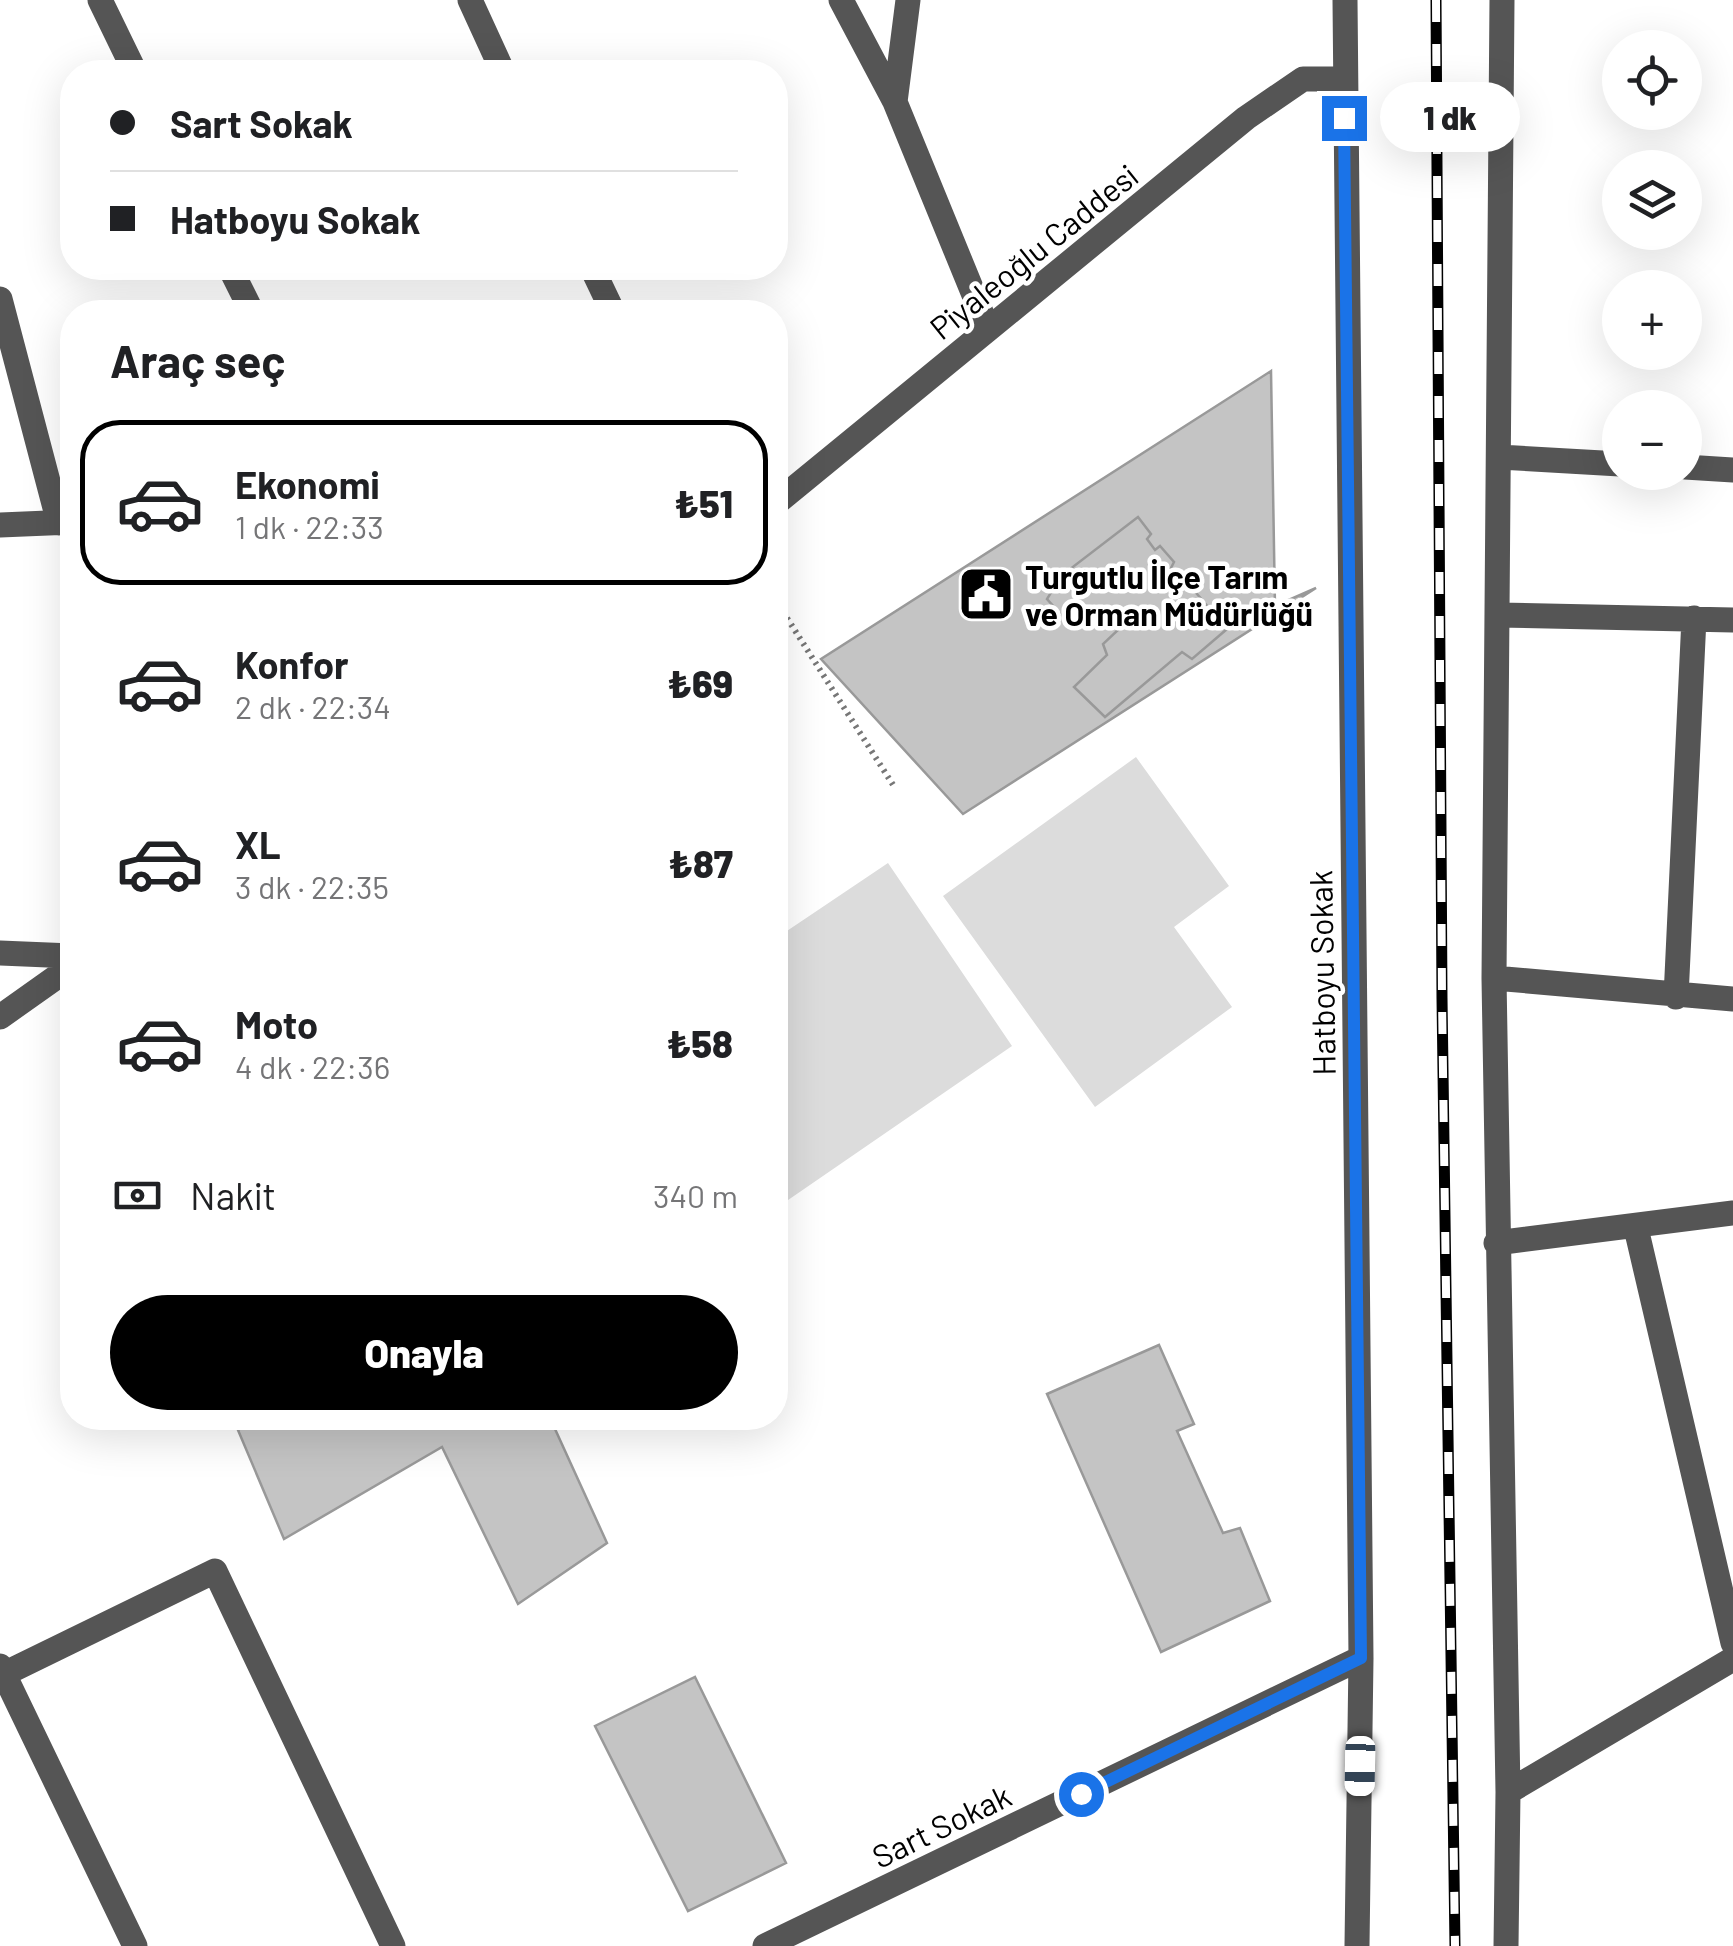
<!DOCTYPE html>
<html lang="tr">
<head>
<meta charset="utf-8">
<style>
	body { margin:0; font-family:Barlow,sans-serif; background:#f2f2f2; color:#202124; height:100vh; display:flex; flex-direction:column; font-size:38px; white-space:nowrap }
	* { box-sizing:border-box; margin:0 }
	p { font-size:32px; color:#757577 }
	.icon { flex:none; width:55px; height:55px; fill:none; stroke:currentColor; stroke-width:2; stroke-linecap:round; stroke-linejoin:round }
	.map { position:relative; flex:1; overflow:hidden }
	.panel { position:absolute; left:60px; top:300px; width:728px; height:1130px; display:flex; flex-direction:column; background:#fff; border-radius:40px; box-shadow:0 10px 40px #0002 }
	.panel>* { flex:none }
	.guide { position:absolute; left:60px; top:60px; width:728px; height:220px; border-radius:40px; box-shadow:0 10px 40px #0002; display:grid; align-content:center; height:220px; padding:0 50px; background:#fff }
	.tools { position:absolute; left:1602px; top:30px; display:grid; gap:20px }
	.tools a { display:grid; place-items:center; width:100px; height:100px; border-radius:50%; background:#fff; box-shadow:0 10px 40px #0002; font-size:50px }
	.end { position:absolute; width:45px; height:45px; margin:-22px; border:12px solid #1a73e8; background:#fff; box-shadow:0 0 0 5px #fff }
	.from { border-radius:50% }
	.bubble { position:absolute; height:70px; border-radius:35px; background:#fff; box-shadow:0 10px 40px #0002; font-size:32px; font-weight:800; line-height:70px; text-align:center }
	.car { position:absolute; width:30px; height:60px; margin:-30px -15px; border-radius:12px; box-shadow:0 0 8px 2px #0007; background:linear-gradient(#fff 24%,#345 0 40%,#fff 0 76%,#345 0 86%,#fff 0) }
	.guide b { display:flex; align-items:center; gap:35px; height:95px; font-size:38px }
	.guide b+b { border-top:2px solid #e0e0e0 }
	.guide i { width:25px; height:25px; background:#202124 }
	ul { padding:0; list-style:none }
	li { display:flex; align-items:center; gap:30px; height:165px; margin:0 20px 15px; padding:0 30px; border:5px solid transparent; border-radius:40px }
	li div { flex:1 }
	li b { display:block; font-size:38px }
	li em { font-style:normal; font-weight:800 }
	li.on { border-color:#000 }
	li>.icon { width:90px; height:90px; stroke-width:1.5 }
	h2 { padding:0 50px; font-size:45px; line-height:120px }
	.pay { display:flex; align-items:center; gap:25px; height:110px; padding:0 50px; font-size:38px }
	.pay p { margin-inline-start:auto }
	.action { display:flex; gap:20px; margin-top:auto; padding:20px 50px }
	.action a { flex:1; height:115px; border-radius:60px; background:#000; color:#fff; font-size:40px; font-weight:800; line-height:115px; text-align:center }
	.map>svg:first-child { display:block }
	.green { fill:#dcdcdc }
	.building { fill:#c4c4c4; stroke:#999; stroke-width:2.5; fill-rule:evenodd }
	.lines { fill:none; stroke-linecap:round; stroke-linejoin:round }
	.path { stroke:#777; stroke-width:6; stroke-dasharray:2.5 5; stroke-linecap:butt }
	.minor { stroke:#555; stroke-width:25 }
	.rail-casing { stroke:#000; stroke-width:11 }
	.rail { stroke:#fff; stroke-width:8; stroke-dasharray:22; stroke-linecap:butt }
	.route { stroke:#1a73e8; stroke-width:12 }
	.labels { text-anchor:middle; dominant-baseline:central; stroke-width:9; stroke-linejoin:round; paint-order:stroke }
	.street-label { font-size:32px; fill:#000; stroke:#fff }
	.poi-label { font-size:32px; font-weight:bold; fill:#000; stroke:#fff; text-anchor:start }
</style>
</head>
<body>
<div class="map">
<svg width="1733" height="1946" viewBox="0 0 1733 1946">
	<rect width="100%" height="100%" fill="#fff"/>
	<!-- green -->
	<path class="green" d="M1136,757L1229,886L1174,927L1232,1007L1095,1107L943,896Z
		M888,863L1012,1046L775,1209V939Z"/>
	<!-- building -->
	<path class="building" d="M1271,371L1275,606L1316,588L963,814L821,659ZM1138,517L1151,534L1147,539L1155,550L1160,546L1174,562L1170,570L1186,575L1192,588L1227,629L1192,659L1182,652L1105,717L1074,687L1107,655L1103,644L1118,630L1112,619L1102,625L1093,616L1073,628L1047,599L1061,576Z
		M1138,517L1151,534L1147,539L1155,550L1160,546L1174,562L1170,570L1186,575L1192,588L1227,629L1192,659L1182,652L1105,717L1074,687L1107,655L1103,644L1118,630L1112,619L1102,625L1093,616L1073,628L1047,599L1061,576Z
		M1159,1345L1194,1424L1177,1431L1223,1533L1240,1528L1270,1601L1161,1652L1047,1394Z
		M260,1418H550L607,1543L518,1604L442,1447L284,1539L238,1430Z
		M695,1677L786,1863L688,1911L595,1726Z"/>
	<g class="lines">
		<!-- path -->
		<path class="path" d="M775,599L895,788"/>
		<!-- minor -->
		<path class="minor" d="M100,0L135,72
			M470,0L503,72
			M841,0L895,102L988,329
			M1345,0L1361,1658L1357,1946
			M1502,0L1494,978L1508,1792L1506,1946
			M895,102L908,0
			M230,268L252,312
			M592,268L613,312
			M0,299L59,523
			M1499,457L1620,464
			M1685,467L1733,470
			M775,504L1246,118L1303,79H1344
			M0,525L72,522
			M1498,615L1733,620
			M0,953L72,956
			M1494,978L1733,999
			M1676,997L1694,618
			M0,1017L72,966
			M1636,1228L1733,1643
			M1496,1243L1733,1213
			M0,1666L135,1946
			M0,1676L215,1571L393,1946
			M1508,1792L1733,1659
			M765,1946L1361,1658"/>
		<!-- rail casing -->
		<g class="rail-casing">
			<path id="rail" d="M1436,0L1442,998L1455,1946"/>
		</g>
		<!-- rail -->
		<use href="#rail" class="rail"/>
	</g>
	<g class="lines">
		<!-- route -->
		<path class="route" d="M1081,1794L1361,1658L1344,118"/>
	</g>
	<!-- icons -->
	<defs>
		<g id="civic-square" transform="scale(2.875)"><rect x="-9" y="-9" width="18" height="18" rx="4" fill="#000" stroke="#fff"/><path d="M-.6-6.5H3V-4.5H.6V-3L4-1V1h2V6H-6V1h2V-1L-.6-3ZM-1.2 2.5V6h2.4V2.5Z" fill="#fff"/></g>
	</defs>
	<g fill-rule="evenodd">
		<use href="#civic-square" x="986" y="594"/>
	</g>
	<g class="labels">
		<!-- street labels -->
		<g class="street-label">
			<text transform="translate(1033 251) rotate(-39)">Piyaleoğlu Caddesi</text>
			<text transform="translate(1321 973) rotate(-91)">Hatboyu Sokak</text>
			<text transform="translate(941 1825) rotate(-26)">Sart Sokak</text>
		</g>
		<!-- poi labels -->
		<g class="poi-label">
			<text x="1025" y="576">Turgutlu İlçe Tarım<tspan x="1025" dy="37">ve Orman Müdürlüğü</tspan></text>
		</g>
	</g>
</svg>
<div class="tools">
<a><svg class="icon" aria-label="locate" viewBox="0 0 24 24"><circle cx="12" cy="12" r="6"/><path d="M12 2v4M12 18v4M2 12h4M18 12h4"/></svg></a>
<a><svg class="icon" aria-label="layers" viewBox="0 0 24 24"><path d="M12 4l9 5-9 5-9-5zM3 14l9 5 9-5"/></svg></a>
<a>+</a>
<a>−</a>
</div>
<i class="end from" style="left:1081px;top:1794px"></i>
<i class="end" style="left:1344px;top:118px"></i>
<div class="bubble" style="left:1380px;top:82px;width:140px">1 dk</div>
<i class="car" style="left:1360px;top:1766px;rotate:181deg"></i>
<div class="guide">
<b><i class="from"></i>Sart Sokak</b>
<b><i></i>Hatboyu Sokak</b>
</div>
<section class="panel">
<h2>Araç seç</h2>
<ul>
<li class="on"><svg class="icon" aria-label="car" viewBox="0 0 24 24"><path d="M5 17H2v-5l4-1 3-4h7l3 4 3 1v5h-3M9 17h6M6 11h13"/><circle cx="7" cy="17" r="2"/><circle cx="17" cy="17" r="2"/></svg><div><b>Ekonomi</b><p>1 dk · 22:33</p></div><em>₺51</em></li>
<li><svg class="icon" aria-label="car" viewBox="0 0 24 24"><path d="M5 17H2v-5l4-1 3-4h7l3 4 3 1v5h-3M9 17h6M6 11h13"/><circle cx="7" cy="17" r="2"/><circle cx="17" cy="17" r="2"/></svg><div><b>Konfor</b><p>2 dk · 22:34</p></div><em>₺69</em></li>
<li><svg class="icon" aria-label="car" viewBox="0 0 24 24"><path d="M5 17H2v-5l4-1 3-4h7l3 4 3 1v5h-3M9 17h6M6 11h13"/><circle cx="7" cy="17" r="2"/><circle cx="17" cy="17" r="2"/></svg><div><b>XL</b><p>3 dk · 22:35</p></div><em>₺87</em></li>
<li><svg class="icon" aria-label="car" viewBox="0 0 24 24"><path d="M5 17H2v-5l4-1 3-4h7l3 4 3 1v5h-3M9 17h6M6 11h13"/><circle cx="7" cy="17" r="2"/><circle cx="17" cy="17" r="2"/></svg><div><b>Moto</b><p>4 dk · 22:36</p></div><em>₺58</em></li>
</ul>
<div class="pay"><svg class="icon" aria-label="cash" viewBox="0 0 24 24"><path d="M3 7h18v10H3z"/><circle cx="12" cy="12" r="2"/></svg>Nakit<p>340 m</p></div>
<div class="action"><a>Onayla</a></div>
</section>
</div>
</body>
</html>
